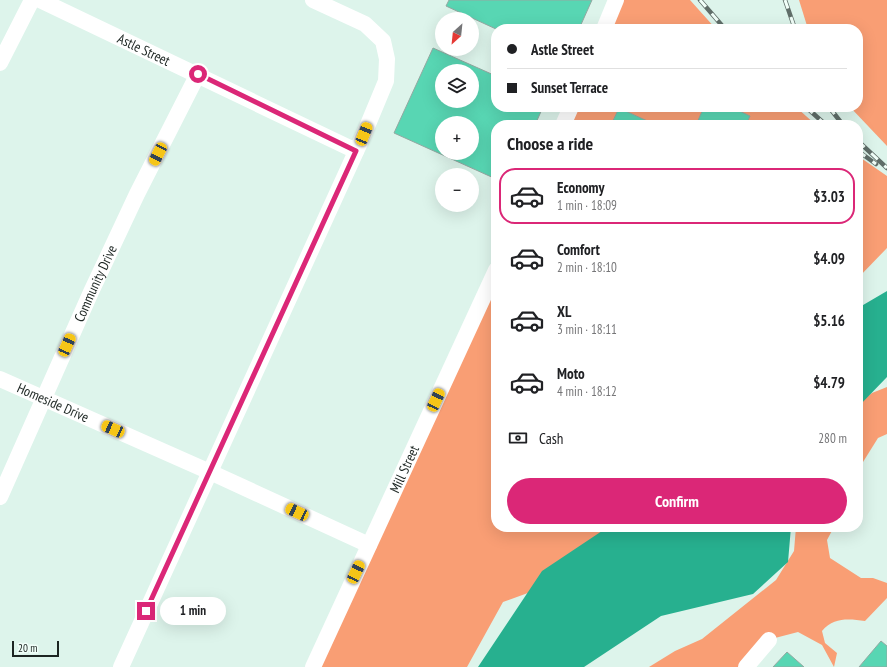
<!DOCTYPE html>
<html lang="en">
<head>
<meta charset="utf-8">
<style>
	body { margin:0; font-family:"PT Sans Narrow",sans-serif; background:#f6f6f6; color:#202124; height:100vh; display:flex; flex-direction:column; font-size:15px; white-space:nowrap }
	* { box-sizing:border-box; margin:0 }
	p { font-size:13px; color:#757577 }
	.icon { flex:none; width:22px; height:22px; fill:none; stroke:currentColor; stroke-width:2; stroke-linecap:round; stroke-linejoin:round }
	.map { position:relative; flex:1; overflow:hidden }
	.details { position:absolute; left:491px; top:120px; width:372px; height:412px; display:flex; flex-direction:column; background:#fff; border-radius:16px; box-shadow:0 4px 16px #0002 }
	.details>* { flex:none }
	.guide { position:absolute; left:491px; top:24px; width:372px; height:88px; border-radius:16px; box-shadow:0 4px 16px #0002; display:grid; align-content:center; height:88px; padding:0 16px; background:#fff }
	.needle { width:26px; rotate:207deg }
	.tools { position:absolute; left:435px; top:12px; display:grid; gap:8px }
	.tools a { display:grid; place-items:center; width:44px; height:44px; border-radius:50%; background:#fff; box-shadow:0 4px 16px #0002; font-size:20px }
	.scale { position:absolute; left:12px; bottom:10px; width:47px; box-sizing:border-box; padding-left:4px; border:2px solid #1c2522; border-top:0; font-size:11px; line-height:14px; white-space:nowrap; color:#1c2522; -webkit-text-stroke:3px #f1fff9; paint-order:stroke }
	.end { position:absolute; width:18px; height:18px; margin:-9px; border:5px solid #db2777; background:#fff; box-shadow:0 0 0 2px #fff }
	.from { border-radius:50% }
	.bubble { position:absolute; height:28px; border-radius:14px; background:#fff; box-shadow:0 4px 16px #0002; font-size:13px; font-weight:700; line-height:28px; text-align:center }
	.car { position:absolute; width:12px; height:24px; margin:-12px -6px; border-radius:5px; box-shadow:0 0 3px 1px #0007; background:linear-gradient(#f5c518 24%,#345 0 40%,#f5c518 0 76%,#345 0 86%,#f5c518 0) }
	.guide b { display:flex; align-items:center; gap:14px; height:38px; font-size:15px }
	.guide b+b { border-top:1px solid #e0e0e0 }
	.guide i { width:10px; height:10px; background:#202124 }
	ul { padding:0; list-style:none }
	li { display:flex; align-items:center; gap:12px; height:56px; margin:0 8px 6px; padding:0 8px; border:2px solid transparent; border-radius:16px }
	li div { flex:1 }
	li b { display:block; font-size:15px }
	li em { font-style:normal; font-weight:700 }
	li.selected { border-color:#db2777 }
	li>.icon { width:36px; height:36px; stroke-width:1.5 }
	h2 { padding:0 16px; font-size:18px; line-height:48px }
	.pay { display:flex; align-items:center; gap:10px; height:44px; padding:0 16px; font-size:15px }
	.pay p { margin-inline-start:auto }
	.primary-button { display:flex; gap:8px; margin-top:auto; padding:8px 16px }
	.primary-button a { flex:1; height:46px; border-radius:24px; background:#db2777; color:#fff; font-size:16px; font-weight:700; line-height:46px; text-align:center }
	.map>svg:first-child { display:block }
	.forest { fill:#f99e74 }
	.water { fill:#27b08f }
	.building { fill:#58d6b3; stroke:#93a8a1; fill-rule:evenodd }
	.lines { fill:none; stroke-linecap:round; stroke-linejoin:round }
	.minor { stroke:#fff; stroke-width:16 }
	.rail-casing { stroke:#606e69; stroke-width:4.5 }
	.rail { stroke:#f1fff9; stroke-width:3; stroke-dasharray:9; stroke-linecap:butt }
	.route { stroke:#db2777; stroke-width:5 }
	.labels { text-anchor:middle; dominant-baseline:central; stroke-width:3; stroke-linejoin:round; paint-order:stroke }
	.street-label { font-size:14px; fill:#1c2522; stroke:#f1fff9 }
</style>
</head>
<body>
<div class="map">
<svg width="887" height="667" viewBox="0 0 887 667">
	<rect width="100%" height="100%" fill="#ddf4eb"/>
	<!-- forest -->
	<path class="forest" d="M618,0H690L716,29H605Z
		M799,0H887V146L850,107H858V29H808Z
		M571,107H704L696,125H656L619,108L611,125H562Z
		M731,107H796L816,125H746L750,116Z
		M858,156L887,176V248L858,278Z
		M496,267V527H613L547,586L503,602L467,667H312Z
		M887,387V434L878,438L858,470V404L872,393Z
		M796,527H834L827,540L830,558L861,578H873L887,583V598L865,621C849,619 834,617 822,631L825,643L837,653L834,667L822,645L798,632L775,638L741,667H649L675,651L702,639L776,580L794,551Z"/>
	<!-- water -->
	<path class="water" d="M887,291V377L858,407V308Z
		M608,527H791L788,562L753,594L661,616L584,667H478L542,571Z"/>
	<!-- building -->
	<path class="building" d="M449,0H592L579,29H496L446,6Z
		M433,48L496,76V107H543L535,125H496V179L394,133ZM442,71H472V101H442ZM442,123H472V153H442Z
		M704,107H731L750,116L746,125H696Z
		M619,108L656,125H611Z
		M881,641L887,646V667H859Z
		M787,652L804,667H773Z"/>
	<g class="lines">
		<!-- minor -->
		<g class="minor">
			<path id="s1" d="M40,0L356,151"/>
			<path d="M604,29L616,0"/>
			<path d="M0,63L32,0"/>
			<path d="M563,125L571,107"/>
			<path id="s2" d="M0,379L210,472L369,545"/>
			<path id="s3" d="M0,497L91,292L137,194L198,74"/>
			<path d="M121,667L364,134L386,81L387,59L383,41L365,24L313,0"/>
			<path id="s4" d="M313,667L496,270"/>
			<path d="M746,667L769,640"/>
		</g>
		<!-- rail casing -->
		<g class="rail-casing">
			<path id="rail" d="M700,0L725,29
				M785,0L795,29
				M806,107L826,125
				M829,107L843,125
				M858,141L887,168
				M858,151L876,164"/>
		</g>
		<!-- rail -->
		<use href="#rail" class="rail"/>
	</g>
	<g class="lines">
		<!-- route -->
		<path class="route" d="M146,611L356,151L198,74"/>
	</g>
	<g class="labels">
		<!-- street labels -->
		<g class="street-label">
			<text stroke="none"><textPath href="#s1" startOffset="115">Astle Street</textPath></text>
			<text stroke="none"><textPath href="#s3" startOffset="234">Community Drive</textPath></text>
			<text stroke="none"><textPath href="#s2" startOffset="58">Homeside Drive</textPath></text>
			<text stroke="none"><textPath href="#s4" startOffset="218">Mill Street</textPath></text>
		</g>
	</g>
</svg>
<div class="tools">
<a><svg class="needle" viewBox="-14 -14 28 28"><path d="M0-13l5 13h-10z" fill="#e53935"/><path d="M0 13l5-13h-10z" fill="#757577"/></svg></a>
<a><svg class="icon" aria-label="layers" viewBox="0 0 24 24"><path d="M12 4l9 5-9 5-9-5zM3 14l9 5 9-5"/></svg></a>
<a>+</a>
<a>−</a>
</div>
<div class="scale">20 m</div>
<i class="end from" style="left:198px;top:74px"></i>
<i class="end" style="left:146px;top:611px"></i>
<div class="bubble" style="left:160px;top:597px;width:66px">1 min</div>
<i class="car" style="left:364px;top:134px;rotate:22deg"></i>
<i class="car" style="left:158px;top:154px;rotate:207deg"></i>
<i class="car" style="left:67px;top:345px;rotate:24deg"></i>
<i class="car" style="left:436px;top:400px;rotate:25deg"></i>
<i class="car" style="left:113px;top:429px;rotate:294deg"></i>
<i class="car" style="left:297px;top:512px;rotate:295deg"></i>
<i class="car" style="left:356px;top:572px;rotate:25deg"></i>
<div class="guide">
<b><i class="from"></i>Astle Street</b>
<b><i></i>Sunset Terrace</b>
</div>
<section class="details">
<h2>Choose a ride</h2>
<ul>
<li class="selected"><svg class="icon" aria-label="car" viewBox="0 0 24 24"><path d="M5 17H2v-5l4-1 3-4h7l3 4 3 1v5h-3M9 17h6M6 11h13"/><circle cx="7" cy="17" r="2"/><circle cx="17" cy="17" r="2"/></svg><div><b>Economy</b><p>1 min · 18:09</p></div><em>$3.03</em></li>
<li><svg class="icon" aria-label="car" viewBox="0 0 24 24"><path d="M5 17H2v-5l4-1 3-4h7l3 4 3 1v5h-3M9 17h6M6 11h13"/><circle cx="7" cy="17" r="2"/><circle cx="17" cy="17" r="2"/></svg><div><b>Comfort</b><p>2 min · 18:10</p></div><em>$4.09</em></li>
<li><svg class="icon" aria-label="car" viewBox="0 0 24 24"><path d="M5 17H2v-5l4-1 3-4h7l3 4 3 1v5h-3M9 17h6M6 11h13"/><circle cx="7" cy="17" r="2"/><circle cx="17" cy="17" r="2"/></svg><div><b>XL</b><p>3 min · 18:11</p></div><em>$5.16</em></li>
<li><svg class="icon" aria-label="car" viewBox="0 0 24 24"><path d="M5 17H2v-5l4-1 3-4h7l3 4 3 1v5h-3M9 17h6M6 11h13"/><circle cx="7" cy="17" r="2"/><circle cx="17" cy="17" r="2"/></svg><div><b>Moto</b><p>4 min · 18:12</p></div><em>$4.79</em></li>
</ul>
<div class="pay"><svg class="icon" aria-label="cash" viewBox="0 0 24 24"><path d="M3 7h18v10H3z"/><circle cx="12" cy="12" r="2"/></svg>Cash<p>280 m</p></div>
<div class="primary-button"><a>Confirm</a></div>
</section>
</div>
</body>
</html>
